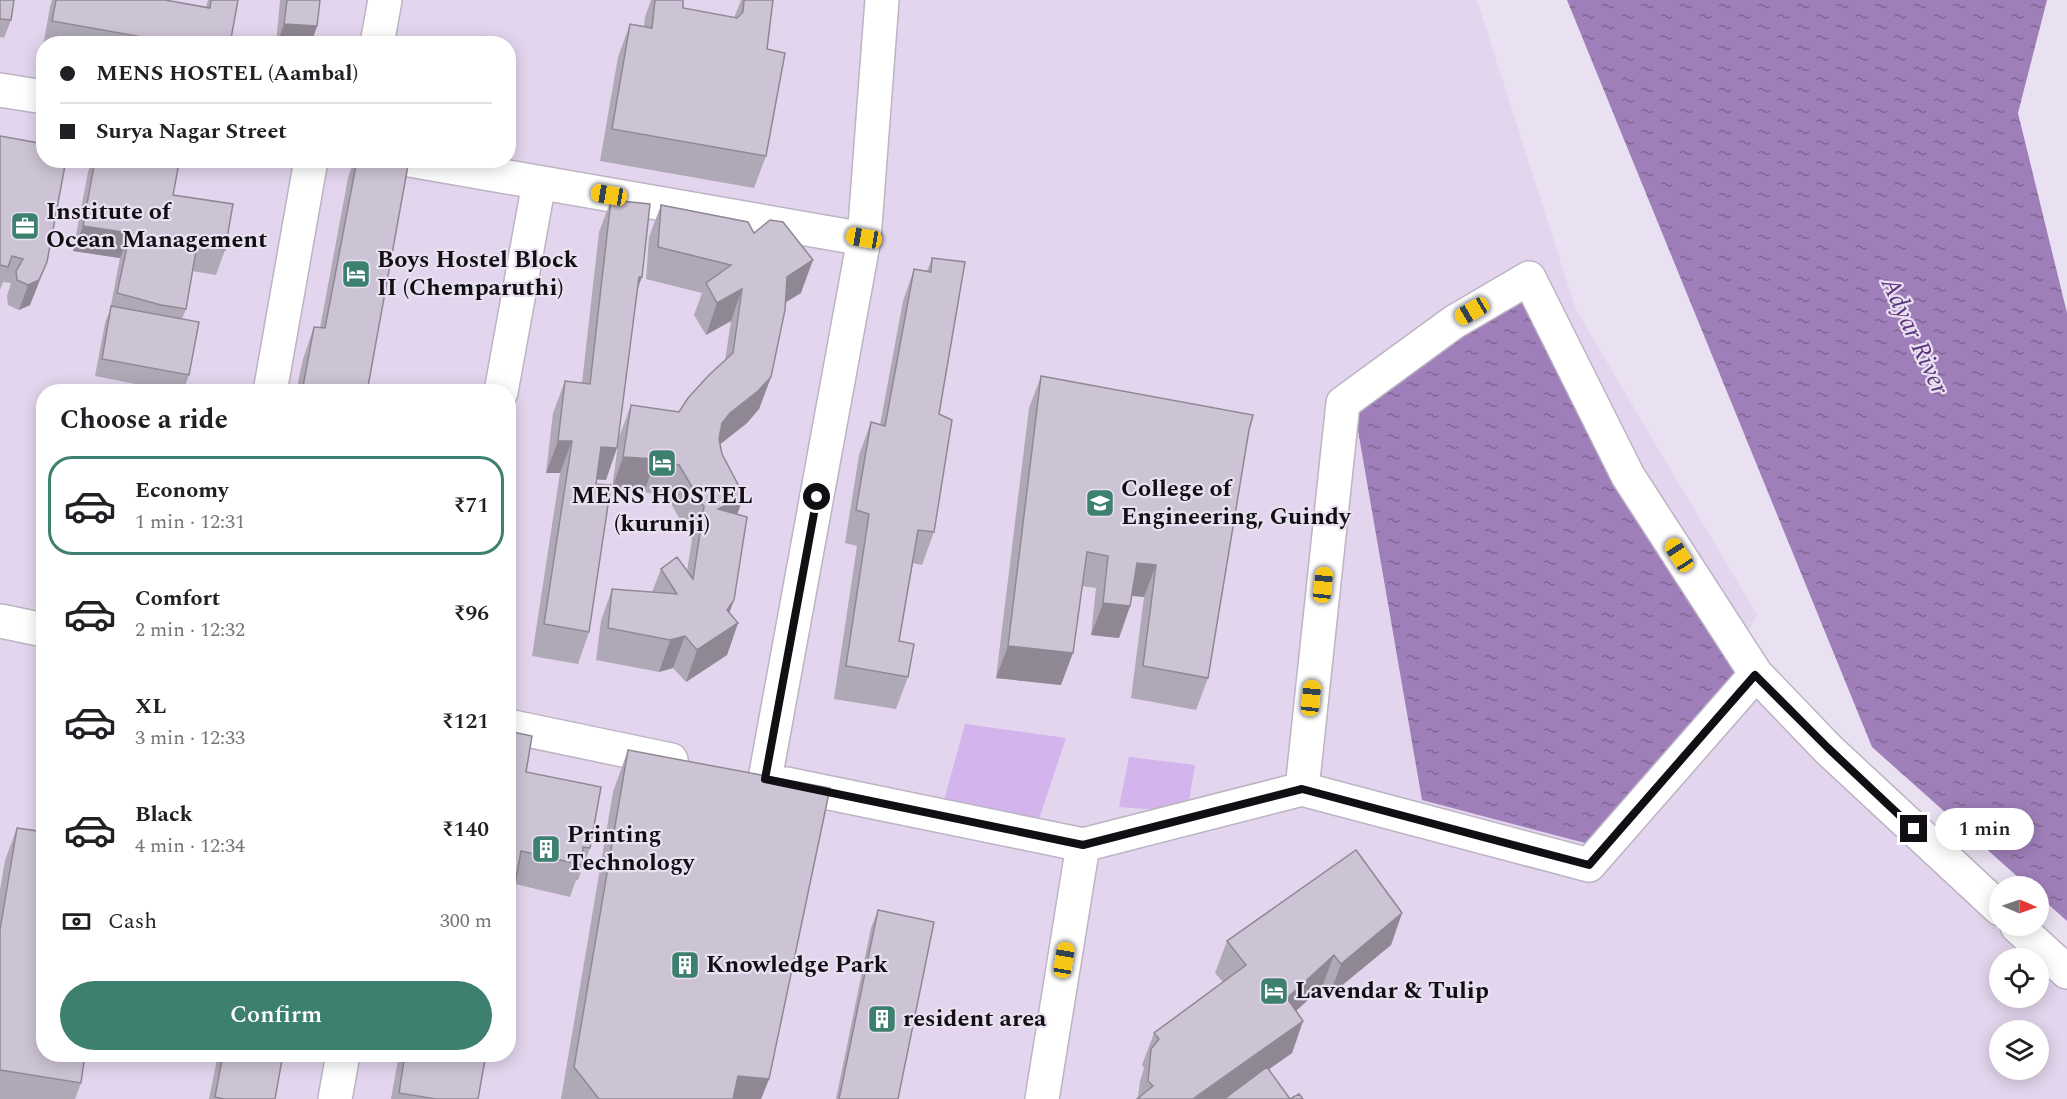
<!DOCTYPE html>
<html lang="en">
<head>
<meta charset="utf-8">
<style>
	body { margin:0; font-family:Spectral,serif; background:#f2f2f2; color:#202124; height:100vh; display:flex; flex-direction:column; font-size:22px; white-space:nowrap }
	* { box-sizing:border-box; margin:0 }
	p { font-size:20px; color:#757577 }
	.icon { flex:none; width:33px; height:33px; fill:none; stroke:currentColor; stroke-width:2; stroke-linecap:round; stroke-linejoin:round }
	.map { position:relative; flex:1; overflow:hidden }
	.panel { position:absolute; left:36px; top:384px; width:480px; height:678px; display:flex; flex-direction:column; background:#fff; border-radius:24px; box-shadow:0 3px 15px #0003 }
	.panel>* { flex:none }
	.hud { position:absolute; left:36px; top:36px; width:480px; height:132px; border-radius:24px; box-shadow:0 3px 15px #0003; display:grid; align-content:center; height:132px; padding:0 24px; background:#fff }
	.needle { width:39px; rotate:92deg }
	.controls { position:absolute; left:1989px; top:876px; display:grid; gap:12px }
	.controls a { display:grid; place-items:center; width:60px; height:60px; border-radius:50%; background:#fff; box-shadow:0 3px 15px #0003; font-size:30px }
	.end { position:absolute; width:27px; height:27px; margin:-14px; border:8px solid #110e14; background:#fff; box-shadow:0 0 0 3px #fff }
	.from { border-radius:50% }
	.bubble { position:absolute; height:42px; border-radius:21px; background:#fff; box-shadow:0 3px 15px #0003; font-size:20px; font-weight:600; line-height:42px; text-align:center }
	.car { position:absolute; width:18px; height:36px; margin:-18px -9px; border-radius:8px; box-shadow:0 0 4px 2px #0007; background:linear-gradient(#f5c518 24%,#345 0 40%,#f5c518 0 76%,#345 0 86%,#f5c518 0) }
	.hud b { display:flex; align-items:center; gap:21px; height:57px; font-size:22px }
	.hud b+b { border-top:2px solid #e0e0e0 }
	.hud i { width:15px; height:15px; background:#202124 }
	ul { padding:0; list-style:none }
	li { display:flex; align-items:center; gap:18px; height:99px; margin:0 12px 9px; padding:0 12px; border:3px solid transparent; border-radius:24px }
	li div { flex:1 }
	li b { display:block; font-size:22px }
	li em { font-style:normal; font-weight:600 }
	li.current { border-color:#3e8070 }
	li>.icon { width:54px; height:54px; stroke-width:1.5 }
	h2 { padding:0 24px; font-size:27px; line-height:72px }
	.pay { display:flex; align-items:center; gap:15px; height:66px; padding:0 24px; font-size:22px }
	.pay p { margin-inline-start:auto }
	.primary-button { display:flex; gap:12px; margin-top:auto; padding:12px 24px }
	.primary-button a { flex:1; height:69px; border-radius:36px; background:#3e8070; color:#fff; font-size:24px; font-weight:600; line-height:69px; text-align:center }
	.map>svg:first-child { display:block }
	.built { fill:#e2d5ed; fill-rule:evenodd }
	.garden { fill:#d3b4ed }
	.water { fill:url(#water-ripples) }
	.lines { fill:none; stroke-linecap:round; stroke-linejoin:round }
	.minor-casing { stroke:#bcb3c4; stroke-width:36 }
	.minor { stroke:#fff; stroke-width:33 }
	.wall { fill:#afa8b6 }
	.shaded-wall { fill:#8f8894 }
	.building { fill:#ccc3d4; stroke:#8f8894; stroke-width:1.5 }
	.route { stroke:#110e14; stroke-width:8 }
	.labels { text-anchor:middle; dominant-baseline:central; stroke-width:4.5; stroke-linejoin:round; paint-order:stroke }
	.poi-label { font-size:24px; font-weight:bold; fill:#110e14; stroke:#e9e0f1; text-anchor:start }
	.water-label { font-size:26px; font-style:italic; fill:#5f357d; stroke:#e9e0f1 }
</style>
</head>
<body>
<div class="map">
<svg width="2067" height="1099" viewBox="0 0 2067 1099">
	<defs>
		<pattern id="water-ripples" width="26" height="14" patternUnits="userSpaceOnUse" patternTransform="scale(1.5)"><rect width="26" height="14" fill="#9f7fb9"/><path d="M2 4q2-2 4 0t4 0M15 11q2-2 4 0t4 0" fill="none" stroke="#806695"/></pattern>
	</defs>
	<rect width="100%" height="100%" fill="#e9e0f1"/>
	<!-- built -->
	<path class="built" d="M0,0H1477L1576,310L1757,615L1731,662L1999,922L2000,926H2003L2037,958H2000V998H2038L2039,960L2067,987V1099H0ZM44,44H508V160H44ZM44,392H508V1054H44ZM2000,1030H2038V1070H2000Z"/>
	<!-- garden -->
	<path class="garden" d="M965,724L1066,738L1039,819L943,804Z
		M1129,757L1195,765L1187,812L1119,807Z"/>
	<!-- water -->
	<path class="water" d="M1567,0H2047L2018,113L2067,313V921L2039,896L2038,886H2028L1872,747Z
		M1529,296L1740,666L1585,843L1422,800L1355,413L1458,338Z"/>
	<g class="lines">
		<!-- minor casing -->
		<g class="minor-casing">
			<path id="minor" d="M377,44L385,0
				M0,90L44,97
				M410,160L864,239
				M270,392L311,160
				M501,392L539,183
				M0,621L44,630
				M1756,674L1828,749L2000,909
				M508,726L671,760
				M765,779L864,239L882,0
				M786,784L1083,845L1302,789L1589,865L1756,674L1628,476L1529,278L1454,322L1343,403L1302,789
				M2017,926L2067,972
				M335,1099L343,1054
				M1042,1099L1083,845"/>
		</g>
		<!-- minor -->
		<use href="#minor" class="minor"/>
	</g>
	<!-- wall -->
	<path class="wall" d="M0,0L11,20L4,38L0,37Z
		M52,0H165L206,7L208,0H238L230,44H44L43,46L50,7Z
		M280,0H320L317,26L311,44H276Z
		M651,0H683V8L734,18L741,0H773L767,49L766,156L754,188L600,161L618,57L630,24L644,26L645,17Z
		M0,136L42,144L44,139V160L37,287L30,305L19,310L8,305L7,296L11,283L3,282L0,290Z
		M92,160H165L173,195L225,250L216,275L192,271L186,309L182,319L189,375L183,392H176L95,376L105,323L110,310L120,258L73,251L88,172Z
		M354,160H409L367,392H296L303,359L314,327L320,328L348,178Z
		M611,200L637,290L606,480L596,479L589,632L578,664L532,656L560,473H546L553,413L565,381L582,383L599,232Z
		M661,205L754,233L801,293L785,302L771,377L759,409L747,423L720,444L722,454L744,496L737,514L734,600L729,612L738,623L727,655L686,682L673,668L659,672L596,660L601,621L612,589L652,592L661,569L687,571L692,540L667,497L644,492L612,489L619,437L631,405L679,412L725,361L731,321L706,335L694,315L702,293L646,279L649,237Z
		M932,258L939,414L934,532L922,565L913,563L899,641L908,677L896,709L834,699L857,546L845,543L859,455L871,422L880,425L903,301L914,269L927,271Z
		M1041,376L1249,430L1208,678L1196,710L1131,698L1144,597L1132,596L1130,606L1119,638L1091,635L1096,588L1082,586L1061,685L996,678L1029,408Z
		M508,731L526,772L590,848L578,880H576L570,897L515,884Z
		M628,750L769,1079L761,1099H561L613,792Z
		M17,828L44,1054L81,1083L75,1099H0V890L5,860Z
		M878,910L898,1099H836L871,928Z
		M1402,913L1391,945L1329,996L1322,987L1296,1011L1303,1021L1292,1053L1269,1069L1290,1099H1303H1136L1138,1097L1140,1081L1144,1068L1142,1065L1154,1033L1223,982L1215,973L1227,941Z
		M218,1054H283L275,1099H209Z
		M399,1054H486L478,1099H391Z"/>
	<!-- shaded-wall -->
	<path class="shaded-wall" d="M284,24L317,26L311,44H277Z
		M83,226L130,233L120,258L73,251Z
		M813,260L801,293L775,309L787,277Z
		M47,262L30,305L19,310L28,285Z
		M639,277H642L630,309Z
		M742,289L731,321L706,335L717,303Z
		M771,377L759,409L747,423L718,446L722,423L730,413Z
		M558,441H572L560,473H546Z
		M601,447L617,448L606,480L589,479Z
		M623,457L656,459L644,492L612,489Z
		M744,496L732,528L718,509Z
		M1137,563L1156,565L1144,597L1125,595Z
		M734,600L722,632L738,623L727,655L686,682L697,650Z
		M1103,603L1130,606L1119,638L1091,635Z
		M685,636L673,668L659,672L670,640Z
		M1008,646L1073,653L1061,685L996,678Z
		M1402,913L1391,945L1329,996L1341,964Z
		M1334,955L1322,987L1275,1030L1287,998Z
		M1303,1021L1292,1053L1227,1099H1194Z
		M738,1076L769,1079L761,1099H730Z"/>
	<!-- building -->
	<path class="building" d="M0,0H14L11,20L0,19Z
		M56,0H165L210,8L211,0H238L230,44H181L52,21Z
		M287,0H320L317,26L284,24Z
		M655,0H683V8L737,18L743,12L744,0H773L767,49L785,53L766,156L612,129L630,24L652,28Z
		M0,136L44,144V160H66L47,262L39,280L28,285L17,280L16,271L23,259L12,256L8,267L0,265Z
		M95,160H165L179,163L173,195L233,204L225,250L197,245L186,309L161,305L117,293L130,233L83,226Z
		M357,160H409L367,392H302L314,327L325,328Z
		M611,200L650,204L642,277H639L617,448L601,447L596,484L611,485L589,632L544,624L572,441H558L565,381L590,384Z
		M661,205L748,222L754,233L770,220L783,222L813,260L787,277L785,310L771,377L758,391L730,413L722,423L719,439L722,454L744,496L718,509L747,517L734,600L727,610L738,623L697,650L685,636L670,640L608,628L612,589L677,594L661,569L677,557L693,579L704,507L679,465L656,459L623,457L631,405L679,412L688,398L709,375L733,353L742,289L717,303L706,283L731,265L658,247Z
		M932,258L965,262L939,414L952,420L934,532L918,530L899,641L914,644L908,677L846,666L869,514L856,510L871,422L885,426L914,269L931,272Z
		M111,306L199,322L189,375L102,359Z
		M1041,376L1253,415L1249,430L1208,678L1143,666L1156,565L1137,563L1130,606L1103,603L1108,556L1087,552L1073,653L1008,646Z
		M508,731L532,736L526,772L601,787L590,848L583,847L582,865L521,851L508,922Z
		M628,750L830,788L769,1079L738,1076L733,1099H599L574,1067Z
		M17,828L44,832V1054H85L81,1083L0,1070V930Z
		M1356,850L1402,913L1341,964L1334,955L1287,998L1303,1021L1194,1098L1195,1099H1137L1153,1086L1148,1081L1151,1049L1159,1039L1154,1033L1246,965L1227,941Z
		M878,910L934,922L898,1099H839Z
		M223,1054H283L275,1099H224L215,1097Z
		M405,1054H486L478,1099H436L399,1093Z
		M1267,1067L1290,1099L1299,1094L1303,1099H1224Z"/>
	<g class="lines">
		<!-- route -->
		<path class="route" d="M817,497L765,779L1083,845L1302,789L1589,865L1755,675L1828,748L1914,829"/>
	</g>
	<!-- icons -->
	<defs>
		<g id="office-square" transform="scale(1.5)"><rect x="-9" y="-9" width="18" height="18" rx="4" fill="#3e8070" stroke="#e9e0f1"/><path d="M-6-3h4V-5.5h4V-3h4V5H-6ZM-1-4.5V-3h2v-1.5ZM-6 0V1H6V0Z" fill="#fff"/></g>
		<g id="hotel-square" transform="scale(1.5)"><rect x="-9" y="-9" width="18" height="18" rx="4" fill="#3e8070" stroke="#e9e0f1"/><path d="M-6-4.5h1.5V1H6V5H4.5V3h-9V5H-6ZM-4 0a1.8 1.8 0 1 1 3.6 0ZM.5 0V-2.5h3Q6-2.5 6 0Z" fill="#fff"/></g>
		<g id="university-square" transform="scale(1.5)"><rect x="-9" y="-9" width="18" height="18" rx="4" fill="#3e8070" stroke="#e9e0f1"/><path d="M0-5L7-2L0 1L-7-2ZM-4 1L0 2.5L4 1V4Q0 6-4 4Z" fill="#fff"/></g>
		<g id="building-square" transform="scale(1.5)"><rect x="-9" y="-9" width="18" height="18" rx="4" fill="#3e8070" stroke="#e9e0f1"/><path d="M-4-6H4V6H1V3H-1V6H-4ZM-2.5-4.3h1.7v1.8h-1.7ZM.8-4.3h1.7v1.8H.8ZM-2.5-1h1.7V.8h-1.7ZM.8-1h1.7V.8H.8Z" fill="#fff"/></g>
	</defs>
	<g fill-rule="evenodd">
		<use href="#office-square" x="25" y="226"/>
		<use href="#hotel-square" x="356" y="274"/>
		<use href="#hotel-square" x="662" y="463"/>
		<use href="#university-square" x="1100" y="503"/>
		<use href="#building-square" x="546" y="849"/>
		<use href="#building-square" x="685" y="965"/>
		<use href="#hotel-square" x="1274" y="991"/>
		<use href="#building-square" x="882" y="1019"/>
	</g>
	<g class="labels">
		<!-- poi labels -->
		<g class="poi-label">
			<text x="46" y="212">Institute of<tspan x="46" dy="28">Ocean Management</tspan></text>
			<text x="377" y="260">Boys Hostel Block<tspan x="377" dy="28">II (Chemparuthi)</tspan></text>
			<text x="1121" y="489">College of<tspan x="1121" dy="28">Engineering, Guindy</tspan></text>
			<text x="662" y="496" text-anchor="middle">MENS HOSTEL<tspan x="662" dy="28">(kurunji)</tspan></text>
			<text x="567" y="835">Printing<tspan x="567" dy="28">Technology</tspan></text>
			<text x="706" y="965">Knowledge Park</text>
			<text x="1295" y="991">Lavendar &amp; Tulip</text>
			<text x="903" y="1019">resident area</text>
		</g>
		<!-- water labels -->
		<g class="water-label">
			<text transform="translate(1915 336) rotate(65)">Adyar River</text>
		</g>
	</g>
</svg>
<div class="controls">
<a><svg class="needle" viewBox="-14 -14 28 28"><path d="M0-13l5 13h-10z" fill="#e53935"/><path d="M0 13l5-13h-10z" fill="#757577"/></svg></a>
<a><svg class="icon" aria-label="locate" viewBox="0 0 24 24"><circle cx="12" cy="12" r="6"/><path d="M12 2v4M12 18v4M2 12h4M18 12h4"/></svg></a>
<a><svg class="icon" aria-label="layers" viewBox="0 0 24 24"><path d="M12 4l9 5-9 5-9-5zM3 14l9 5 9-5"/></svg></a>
</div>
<i class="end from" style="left:817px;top:497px"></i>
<i class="end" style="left:1914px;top:829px"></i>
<div class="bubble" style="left:1935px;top:808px;width:99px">1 min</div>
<i class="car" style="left:609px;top:195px;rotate:280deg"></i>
<i class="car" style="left:864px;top:238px;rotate:280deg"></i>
<i class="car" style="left:1472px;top:311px;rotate:240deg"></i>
<i class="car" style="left:1679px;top:555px;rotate:327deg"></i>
<i class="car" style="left:1323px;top:585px;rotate:6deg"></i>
<i class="car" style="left:1311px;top:698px;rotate:6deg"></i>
<i class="car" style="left:1064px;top:960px;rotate:9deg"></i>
<div class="hud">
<b><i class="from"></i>MENS HOSTEL (Aambal)</b>
<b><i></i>Surya Nagar Street</b>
</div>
<section class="panel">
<h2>Choose a ride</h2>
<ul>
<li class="current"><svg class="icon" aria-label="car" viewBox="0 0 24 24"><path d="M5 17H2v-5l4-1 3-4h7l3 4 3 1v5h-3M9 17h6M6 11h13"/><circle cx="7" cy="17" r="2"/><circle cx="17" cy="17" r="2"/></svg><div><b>Economy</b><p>1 min · 12:31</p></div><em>₹71</em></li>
<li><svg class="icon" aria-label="car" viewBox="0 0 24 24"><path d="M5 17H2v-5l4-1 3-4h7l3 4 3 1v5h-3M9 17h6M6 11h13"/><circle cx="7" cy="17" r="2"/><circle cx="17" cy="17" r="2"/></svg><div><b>Comfort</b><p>2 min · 12:32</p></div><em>₹96</em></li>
<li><svg class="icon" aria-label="car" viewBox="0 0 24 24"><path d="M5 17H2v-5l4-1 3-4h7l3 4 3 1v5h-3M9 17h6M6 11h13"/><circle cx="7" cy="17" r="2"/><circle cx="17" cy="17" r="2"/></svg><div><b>XL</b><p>3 min · 12:33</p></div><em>₹121</em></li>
<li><svg class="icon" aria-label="car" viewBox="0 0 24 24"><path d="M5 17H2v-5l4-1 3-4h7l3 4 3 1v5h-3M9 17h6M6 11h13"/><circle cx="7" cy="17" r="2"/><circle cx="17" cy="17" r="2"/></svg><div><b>Black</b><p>4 min · 12:34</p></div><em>₹140</em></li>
</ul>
<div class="pay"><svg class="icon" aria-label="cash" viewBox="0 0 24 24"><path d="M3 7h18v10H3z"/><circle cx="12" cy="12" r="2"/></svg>Cash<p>300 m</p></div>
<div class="primary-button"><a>Confirm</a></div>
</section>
</div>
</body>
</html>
